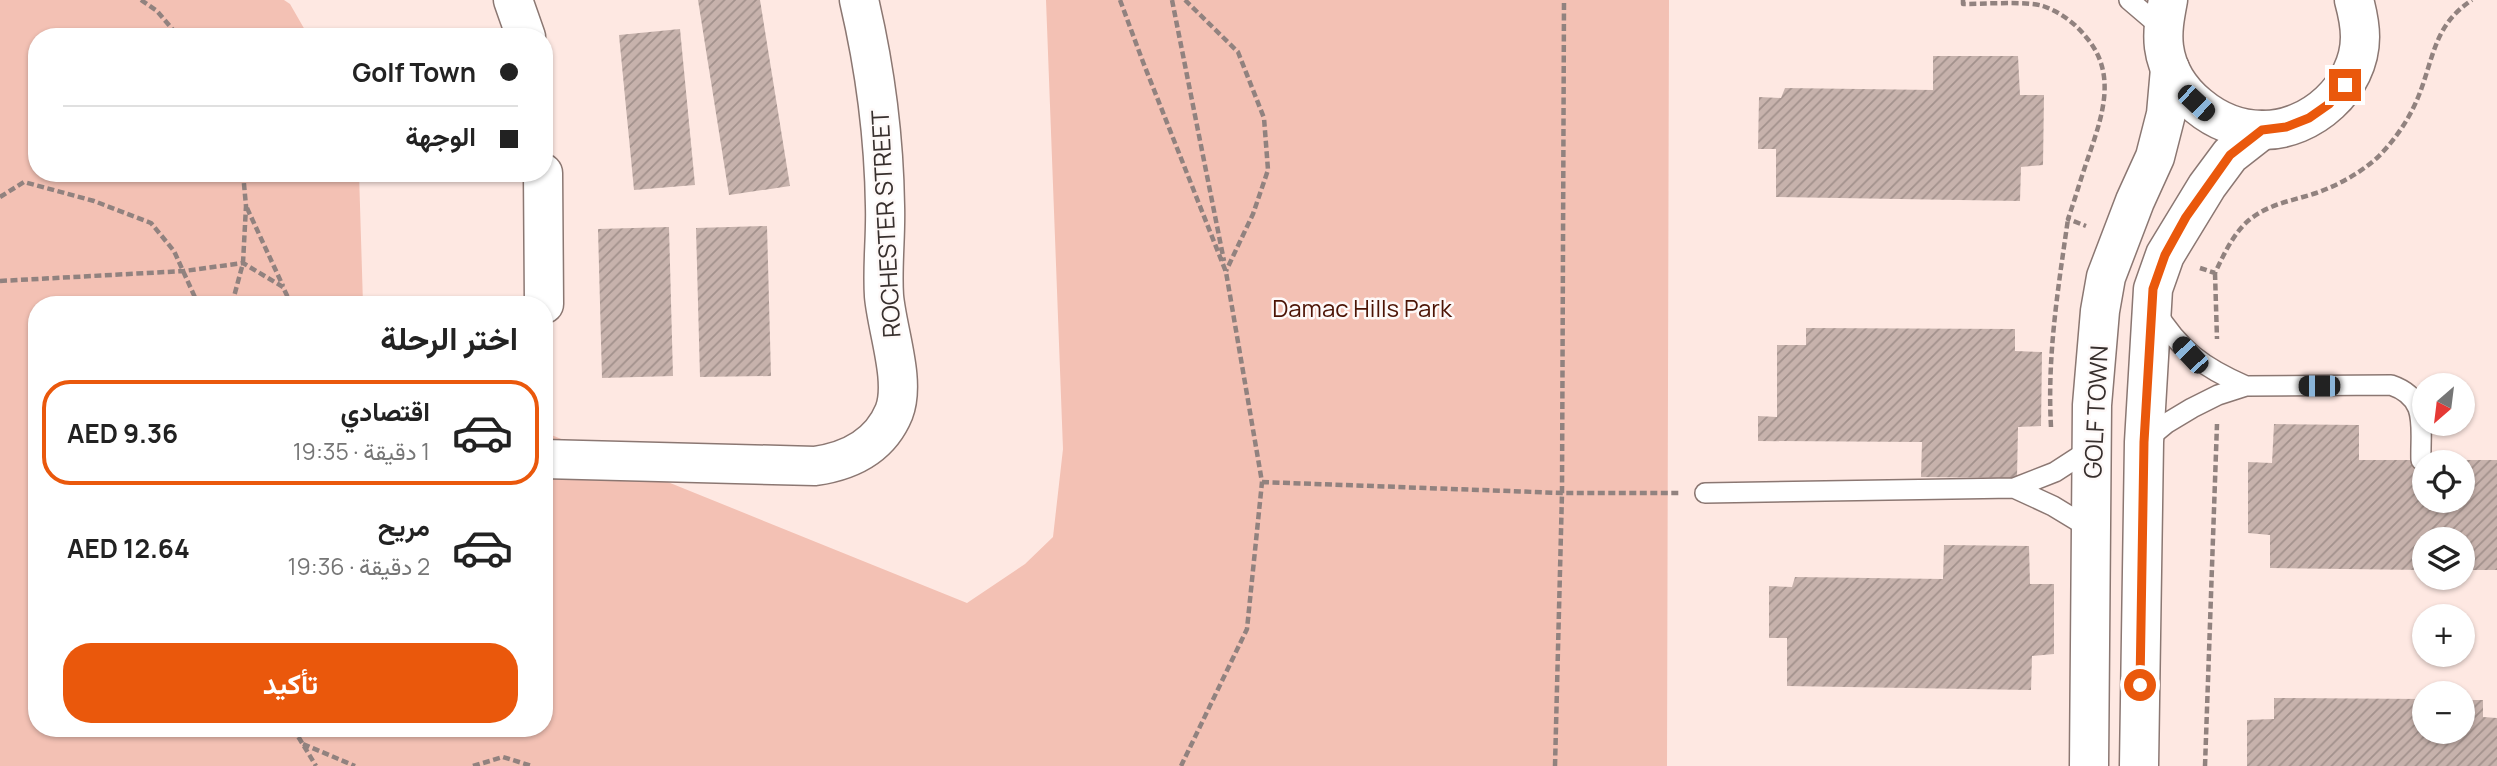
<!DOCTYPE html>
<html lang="ar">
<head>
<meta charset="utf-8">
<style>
	body { margin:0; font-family:Manrope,Vazirmatn,sans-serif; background:#f2f2f2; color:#222; direction:rtl; height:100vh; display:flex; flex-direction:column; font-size:26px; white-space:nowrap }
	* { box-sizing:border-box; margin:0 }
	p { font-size:23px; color:#767676 }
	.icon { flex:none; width:38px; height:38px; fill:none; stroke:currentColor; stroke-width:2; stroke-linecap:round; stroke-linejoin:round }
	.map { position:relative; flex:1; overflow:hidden; direction:ltr }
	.details { position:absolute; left:28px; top:296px; width:525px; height:441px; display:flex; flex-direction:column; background:#fff; border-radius:28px; box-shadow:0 2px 5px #0004; direction:rtl }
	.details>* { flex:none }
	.banner { position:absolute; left:28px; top:28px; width:525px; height:154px; border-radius:28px; box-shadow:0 2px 5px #0004; direction:rtl; display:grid; align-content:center; height:154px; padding:0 35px; background:#fff }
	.needle { width:46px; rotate:208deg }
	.tools { position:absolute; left:2412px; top:373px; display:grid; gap:14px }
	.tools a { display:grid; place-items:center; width:63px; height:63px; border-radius:50%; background:#fff; box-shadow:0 2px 5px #0004; font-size:35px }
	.end { position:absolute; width:32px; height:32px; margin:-16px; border:9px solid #ea580c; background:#fff; box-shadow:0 0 0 4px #fff }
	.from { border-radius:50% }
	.car { position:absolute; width:21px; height:42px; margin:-21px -10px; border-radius:9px; box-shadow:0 0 5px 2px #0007; background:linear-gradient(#222 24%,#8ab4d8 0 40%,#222 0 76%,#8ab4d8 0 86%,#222 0) }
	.banner b { display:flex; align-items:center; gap:24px; height:66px; font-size:26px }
	.banner b+b { border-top:2px solid #e0e0e0 }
	.banner i { width:18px; height:18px; background:#222 }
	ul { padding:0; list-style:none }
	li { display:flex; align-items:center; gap:21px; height:105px; margin:0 14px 10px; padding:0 21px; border:4px solid transparent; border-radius:28px }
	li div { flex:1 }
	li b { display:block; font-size:26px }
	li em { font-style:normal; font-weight:700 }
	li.active { border-color:#ea580c }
	li>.icon { width:63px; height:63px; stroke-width:1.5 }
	h2 { padding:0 35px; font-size:32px; line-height:84px }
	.button { display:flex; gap:14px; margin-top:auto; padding:14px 35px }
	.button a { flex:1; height:80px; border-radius:28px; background:#ea580c; color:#fff; font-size:28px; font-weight:700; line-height:80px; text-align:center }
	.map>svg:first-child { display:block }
	.green { fill:#f3c1b4 }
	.building { fill:url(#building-hatch) }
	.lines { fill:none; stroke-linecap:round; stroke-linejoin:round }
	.service-casing { stroke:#8b7772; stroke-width:22 }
	.minor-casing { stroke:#8b7772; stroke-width:41 }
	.tertiary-casing { stroke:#8b7772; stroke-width:41 }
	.path { stroke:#91827f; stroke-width:4.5; stroke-dasharray:7 3.5; stroke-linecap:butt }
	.service { stroke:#fff; stroke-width:19 }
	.minor { stroke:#fff; stroke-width:38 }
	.tertiary { stroke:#fff; stroke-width:38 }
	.route { stroke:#ea580c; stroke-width:9 }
	.labels { text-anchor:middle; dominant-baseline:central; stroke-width:5; stroke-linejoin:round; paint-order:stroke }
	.street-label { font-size:24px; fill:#372f2d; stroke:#fef9f8 }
	.park-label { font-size:24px; fill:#4c1405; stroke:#fef9f8 }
</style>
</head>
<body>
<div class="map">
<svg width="2497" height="766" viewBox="0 0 2497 766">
	<defs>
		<pattern id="building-hatch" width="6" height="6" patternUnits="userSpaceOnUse" patternTransform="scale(1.75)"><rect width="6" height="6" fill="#c7b2ac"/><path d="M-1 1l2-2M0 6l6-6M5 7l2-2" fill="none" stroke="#a2918c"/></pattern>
	</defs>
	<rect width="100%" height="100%" fill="#fee8e2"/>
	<!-- green -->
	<path class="green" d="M0,0H284L290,4L309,37H37V173H359L363,304H37V728H544V432L967,603L1025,564L1053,537L1063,449L1046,0H1669L1667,766H0Z"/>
	<!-- building -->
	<path class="building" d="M698,0H760L790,186L729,195Z
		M680,29L695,185L634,190L619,35Z
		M1933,56H2018L2020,95H2044L2043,165L2021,167L2020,201L1776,197V149H1758L1759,97L1781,98L1785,88L1933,90Z
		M767,226L771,376L700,377L696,228Z
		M669,227L673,376L602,378L598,229Z
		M1806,328L2015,329V351L2042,352L2041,426L2018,427L2017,478L1921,477L1922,442L1758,441V416L1777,417V345H1806Z
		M2274,424L2359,425V460H2424V500H2462V460H2497V570H2462V539H2424V570L2270,568V535L2248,533V462L2272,463Z
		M1944,545L2029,546L2030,584H2054V654L2032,656L2031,690L1787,686V638H1769V586L1792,587L1795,577L1943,579Z
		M2274,698L2424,699V732H2462V700H2483V717L2497,718V766H2247V720L2274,719Z"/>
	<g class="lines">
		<!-- service casing -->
		<g class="service-casing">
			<path id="service" d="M2129,0L2163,29
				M2155,310C2179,350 2204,368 2246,386
				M2144,442L2167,423L2192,408L2218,395L2246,386L2391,385C2429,398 2420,427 2421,460
				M2014,488L2053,506L2091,529
				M1705,493L2014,488L2055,472L2092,448"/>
		</g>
		<!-- minor casing -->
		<g class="minor-casing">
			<path id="minor" d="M513,0L526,37
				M543,173L544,304
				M544,459L815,466C850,461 880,446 894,412C906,381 887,330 884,296C882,266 886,236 885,206C884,136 875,68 859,0
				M2089,766L2092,405L2100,311L2106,277L2135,201L2155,157L2166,114L2170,69
				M2139,766L2144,442L2153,289L2165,255L2207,186L2230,155L2262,130"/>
		</g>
		<!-- tertiary casing -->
		<g class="tertiary-casing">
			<path id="tertiary" d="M2168,0C2165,16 2162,31 2164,47C2170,93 2217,130 2262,130C2311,131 2360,87 2360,37C2360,25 2357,11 2354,0"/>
		</g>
		<!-- path -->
		<path class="path" d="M141,0L157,11L179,37
			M1120,0L1143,62L1226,272L1262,482L1247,629L1181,766
			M1172,0L1224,261
			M1185,0L1238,52L1264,118L1268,170L1253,214L1226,271
			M1963,0V4C1982,4 2027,1 2043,6C2060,12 2075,23 2086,37C2118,74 2102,117 2088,158C2081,178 2075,199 2068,219L2086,226
			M0,197L24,182L94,201L151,223L174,251L198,304
			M247,208L283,286
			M2200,268L2215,273C2224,254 2233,234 2249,220C2269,204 2291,201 2313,194C2337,186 2359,174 2378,157C2395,140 2410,118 2419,95C2434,57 2434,25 2472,0
			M2215,273L2217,339
			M0,281L184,271L243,263L283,287L291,304
			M232,304L243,263L246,206L243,173
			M2051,427C2047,356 2058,289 2068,219
			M1262,482L1562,493H1680
			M293,728L316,766
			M303,744L355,766
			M473,766L503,757L532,766
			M1555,766L1562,493L1564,0
			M2205,766L2217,424"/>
		<!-- service -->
		<use href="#service" class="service"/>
		<!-- minor -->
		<use href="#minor" class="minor"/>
		<!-- tertiary -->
		<use href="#tertiary" class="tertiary"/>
	</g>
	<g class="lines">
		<!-- route -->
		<path class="route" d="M2140,685L2144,442L2153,289L2165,255L2186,217L2230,155L2262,130L2286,127L2309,118L2329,104L2345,85"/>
	</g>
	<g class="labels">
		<!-- street labels -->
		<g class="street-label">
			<text transform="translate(885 224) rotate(-93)">ROCHESTER STREET</text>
			<text transform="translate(2095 412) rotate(-87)">GOLF TOWN</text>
		</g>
		<!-- park labels -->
		<g class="park-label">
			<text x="1362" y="307">Damac Hills Park</text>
		</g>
	</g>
</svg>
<div class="tools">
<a><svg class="needle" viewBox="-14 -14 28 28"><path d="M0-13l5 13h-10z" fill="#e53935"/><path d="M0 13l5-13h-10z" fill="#767676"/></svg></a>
<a><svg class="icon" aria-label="locate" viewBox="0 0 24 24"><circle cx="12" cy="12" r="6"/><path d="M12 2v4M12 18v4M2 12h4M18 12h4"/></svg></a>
<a><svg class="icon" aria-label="layers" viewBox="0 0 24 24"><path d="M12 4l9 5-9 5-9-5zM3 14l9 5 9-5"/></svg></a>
<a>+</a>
<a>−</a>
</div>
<i class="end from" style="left:2140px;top:685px"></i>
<i class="end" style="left:2345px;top:85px"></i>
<i class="car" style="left:2196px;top:103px;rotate:133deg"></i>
<i class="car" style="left:2190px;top:355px;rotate:317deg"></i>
<i class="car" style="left:2319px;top:386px;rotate:270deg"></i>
<div class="banner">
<b><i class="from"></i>Golf Town</b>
<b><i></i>الوجهة</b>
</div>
<section class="details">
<h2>اختر الرحلة</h2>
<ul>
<li class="active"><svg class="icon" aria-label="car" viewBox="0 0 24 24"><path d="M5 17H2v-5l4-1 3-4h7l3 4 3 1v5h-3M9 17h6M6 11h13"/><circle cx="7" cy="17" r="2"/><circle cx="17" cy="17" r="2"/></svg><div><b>اقتصادي</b><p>1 دقيقة · 19:35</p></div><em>AED 9.36</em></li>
<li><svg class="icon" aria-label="car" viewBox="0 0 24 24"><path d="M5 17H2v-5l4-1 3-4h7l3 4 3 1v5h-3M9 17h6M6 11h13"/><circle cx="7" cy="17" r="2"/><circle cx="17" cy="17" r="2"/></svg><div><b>مريح</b><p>2 دقيقة · 19:36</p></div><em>AED 12.64</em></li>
</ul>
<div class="button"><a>تأكيد</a></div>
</section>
</div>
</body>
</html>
